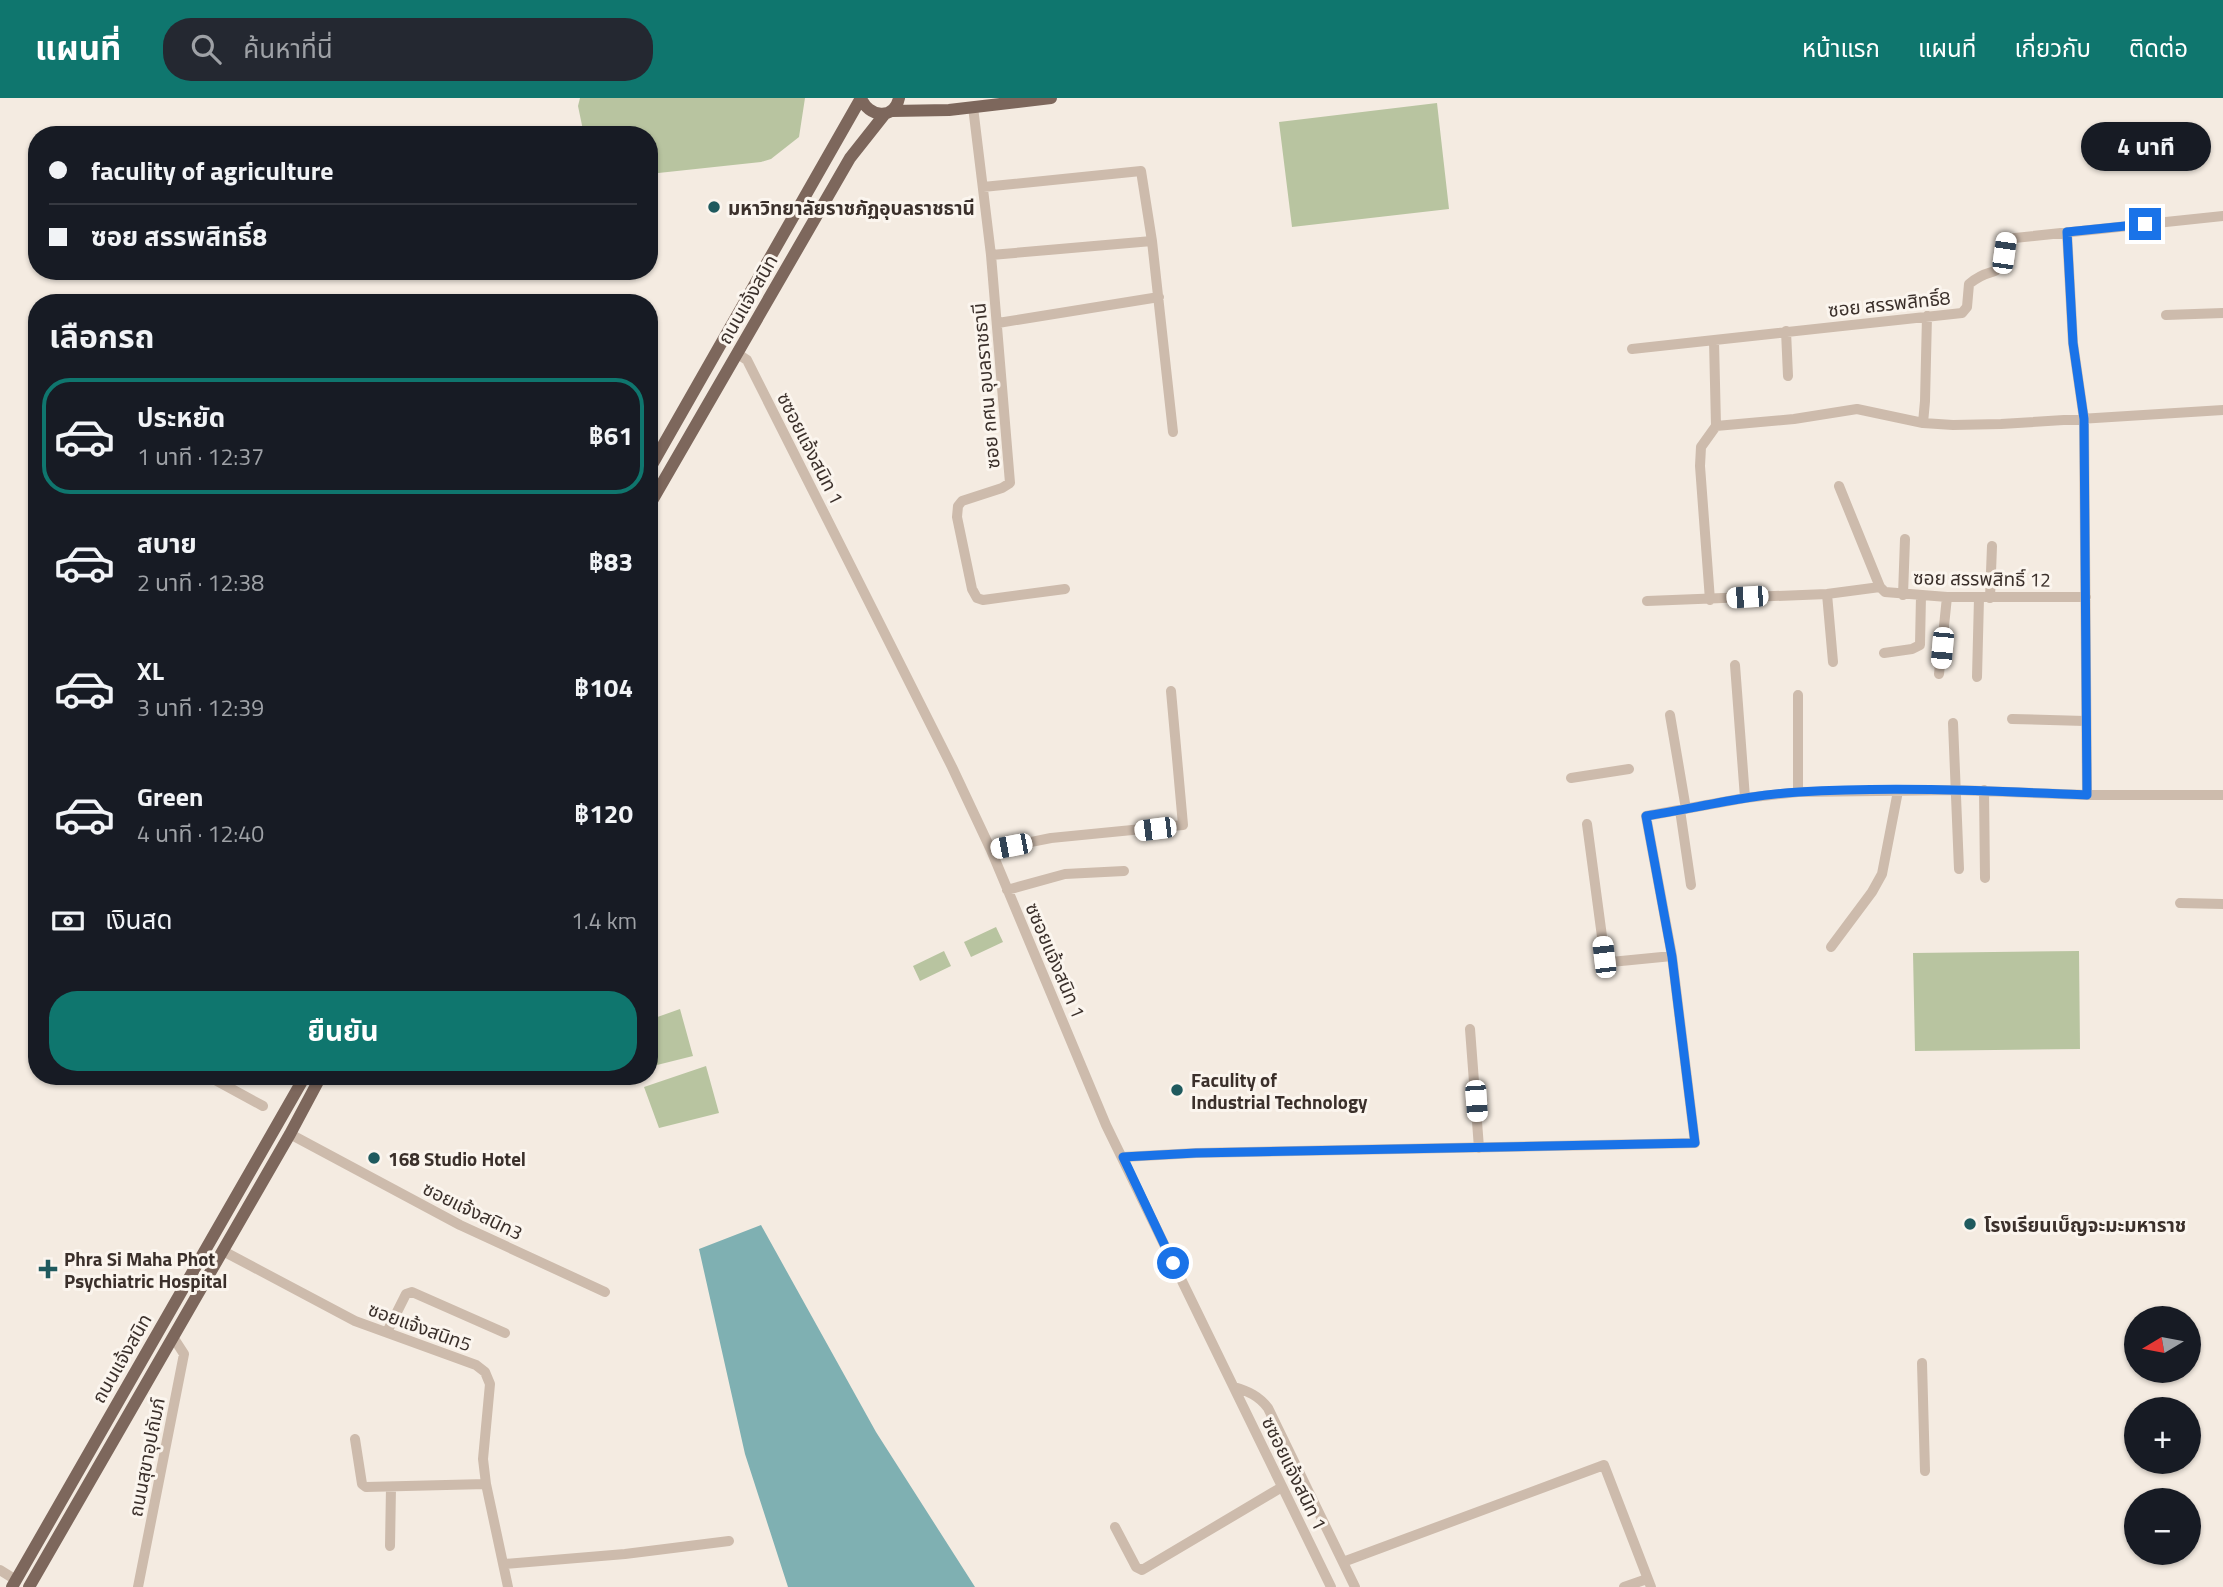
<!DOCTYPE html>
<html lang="th">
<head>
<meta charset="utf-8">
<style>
	body { margin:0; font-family:"Titillium Web","Noto Sans Thai",sans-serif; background:#242831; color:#f1f3f6; height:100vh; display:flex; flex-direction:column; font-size:26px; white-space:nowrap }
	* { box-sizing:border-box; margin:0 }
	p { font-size:23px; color:#9ea1a6 }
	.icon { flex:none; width:38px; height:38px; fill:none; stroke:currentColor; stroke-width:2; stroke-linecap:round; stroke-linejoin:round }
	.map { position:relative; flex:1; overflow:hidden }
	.sheet { position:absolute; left:28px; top:196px; width:630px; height:791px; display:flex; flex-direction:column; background:#171b24; border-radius:28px; box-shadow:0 2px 5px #0004 }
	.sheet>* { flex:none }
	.hud { position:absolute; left:28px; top:28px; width:630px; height:154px; border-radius:28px; box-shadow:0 2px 5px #0004; display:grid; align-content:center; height:154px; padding:0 21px; background:#171b24 }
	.needle { width:46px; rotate:260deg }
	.tools { position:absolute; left:2124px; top:1208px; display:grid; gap:14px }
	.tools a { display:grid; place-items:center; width:77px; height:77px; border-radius:50%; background:#171b24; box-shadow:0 2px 5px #0004; font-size:35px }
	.end { position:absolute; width:32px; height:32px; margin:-16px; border:9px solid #1a73e8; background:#fff; box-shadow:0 0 0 4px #fff }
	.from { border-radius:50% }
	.bubble { position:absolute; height:49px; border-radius:24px; background:#171b24; box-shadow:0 2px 5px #0004; font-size:23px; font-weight:700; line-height:49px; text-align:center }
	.car { position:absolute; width:21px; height:42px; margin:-21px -10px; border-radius:9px; box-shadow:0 0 5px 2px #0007; background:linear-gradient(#fff 24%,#345 0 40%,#fff 0 76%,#345 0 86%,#fff 0) }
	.hud b { display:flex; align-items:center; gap:24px; height:66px; font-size:26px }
	.hud b+b { border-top:2px solid #363941 }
	.hud i { width:18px; height:18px; background:#f1f3f6 }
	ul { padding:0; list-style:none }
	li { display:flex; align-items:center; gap:21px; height:116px; margin:0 14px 10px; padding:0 7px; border:4px solid transparent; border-radius:28px }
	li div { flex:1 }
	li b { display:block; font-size:26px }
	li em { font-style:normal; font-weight:700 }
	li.current { border-color:#0f766e }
	li>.icon { width:63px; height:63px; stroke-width:1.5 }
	h2 { padding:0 21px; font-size:32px; line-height:84px }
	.pay { display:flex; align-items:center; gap:18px; height:77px; padding:0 21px; font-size:26px }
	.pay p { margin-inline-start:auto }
	.primary-button { display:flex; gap:14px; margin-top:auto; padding:14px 21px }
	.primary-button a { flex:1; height:80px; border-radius:28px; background:#0f766e; color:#fff; font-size:28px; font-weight:700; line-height:80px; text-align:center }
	header { display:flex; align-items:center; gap:42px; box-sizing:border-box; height:98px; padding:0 35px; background:#0f766e; color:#fff }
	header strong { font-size:33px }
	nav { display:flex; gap:38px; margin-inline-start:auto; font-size:24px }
	.search { width:490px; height:63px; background:#242831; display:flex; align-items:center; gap:18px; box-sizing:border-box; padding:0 24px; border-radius:28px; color:#9ea1a6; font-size:26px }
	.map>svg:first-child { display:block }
	.green { fill:#b8c4a0 }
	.water { fill:#7fb0b2 }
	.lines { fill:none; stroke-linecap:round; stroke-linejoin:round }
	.minor { stroke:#cdbbac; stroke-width:10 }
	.major { stroke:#7d675c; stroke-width:12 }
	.route { stroke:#1a73e8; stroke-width:9 }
	.poi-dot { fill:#1f5a5e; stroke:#fbf5ee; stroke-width:2.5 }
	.labels { text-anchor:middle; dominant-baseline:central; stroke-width:6; stroke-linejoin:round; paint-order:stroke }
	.poi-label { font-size:19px; font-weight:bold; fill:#3b302b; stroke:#fbf5ee; text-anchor:start }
	.street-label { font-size:19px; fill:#3b302b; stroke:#fbf5ee }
</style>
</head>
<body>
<header>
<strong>แผนที่</strong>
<div class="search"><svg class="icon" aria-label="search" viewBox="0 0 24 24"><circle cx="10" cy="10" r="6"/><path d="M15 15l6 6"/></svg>ค้นหาที่นี่</div>
<nav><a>หน้าแรก</a><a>แผนที่</a><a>เกี่ยวกับ</a><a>ติดต่อ</a></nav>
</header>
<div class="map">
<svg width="2223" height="1489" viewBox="0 0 2223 1489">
	<rect width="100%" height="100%" fill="#f4ebe1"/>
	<!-- green -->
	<path class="green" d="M580,0H805L799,39L771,61L761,64L649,76V37H584L578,8Z
		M1437,5L1449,111L1292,129L1279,24Z
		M996,829L1003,844L971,859L964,844Z
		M944,853L951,868L920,883L913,868Z
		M2079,853L2080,951L1915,953L1913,855Z
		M680,911L693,958L649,969V922Z
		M706,968L719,1015L659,1030L644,989Z"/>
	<!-- water -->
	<path class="water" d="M761,1127L876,1334L975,1489H788L745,1356L699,1151Z"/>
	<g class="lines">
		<!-- minor -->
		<path class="minor" d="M973,9L991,157L1010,385L1002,390L962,403L958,408L957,419L972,491L977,500L983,502L1065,491
			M983,89L1141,73L1152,143L1173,334
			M2067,134L2073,245L2084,321L2087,697
			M991,157L1152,143
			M2166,217L2223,215
			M998,225L1159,199
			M1786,233L1788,278
			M1632,251L1962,215L1967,209L1969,186C1997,163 1999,189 2005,141L2223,118
			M738,256L747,262L952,669L991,752L1106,1027L1331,1489
			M1923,325L1925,303L1927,218
			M1716,328L1794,321L1857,311L1923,325L1953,327L2001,326L2223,312
			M1839,388L1880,489L1885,494L1947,499H2086
			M1827,496L1833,564
			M1903,497L1905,441
			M1990,500L1992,448
			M1710,502L1700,368L1701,349L1716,328L1714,243
			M1647,503L1827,496L1880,489
			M1884,555L1912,551L1920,547L1921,497
			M1735,567L1745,700
			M1939,576L1947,499
			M1977,579L1979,500
			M1670,617L1686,711
			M2012,621L2085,623
			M1953,625L1959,771
			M1571,680L1629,671
			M1984,692L1985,780
			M1798,694V597
			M1680,712L1691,787
			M1587,726L1605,861L1611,864L1672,858
			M991,752L1051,740L1183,727L1171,593
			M1007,792L1065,776L1124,773
			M2180,805L2223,806
			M1831,849L1872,794L1882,776L1898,693
			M1470,931L1479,1050
			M208,978L263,1008
			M290,1036L460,1127L605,1194
			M1123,1059L1196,1055L1695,1045L1672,858L1646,718L1745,700L1798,694L1957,692L2087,697H2223
			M223,1153L355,1223L476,1267L485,1274L490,1286L483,1361L486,1386L508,1489
			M387,1234L406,1196L412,1194L505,1235
			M1922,1265L1925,1373
			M1234,1289C1248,1293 1259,1298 1268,1310L1355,1489
			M355,1341L362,1386L366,1389L486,1386
			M1115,1429L1136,1469L1142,1472L1282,1389
			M390,1448L391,1389
			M1343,1464L1604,1367L1651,1489
			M504,1466L625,1456L729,1443
			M0,1472L16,1482
			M138,1489L184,1256L173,1239
			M1624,1489L1647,1481"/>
		<!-- major -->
		<path class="major" d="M861,0C868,19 894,23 899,0
			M892,13L949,12L1051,0
			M649,372L861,0
			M649,408L850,60L884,17
			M12,1489L305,978
			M29,1489L290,1036L321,978"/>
	</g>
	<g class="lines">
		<!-- route -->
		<path class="route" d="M1173,1165L1123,1059L1196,1055L1695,1045L1672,859L1646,718C1697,710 1747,697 1799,694C1895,688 1991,693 2087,697L2084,321L2073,245L2067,134L2145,126"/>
	</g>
	<!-- markers -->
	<g class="poi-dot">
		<circle cx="714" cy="109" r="7"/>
		<circle cx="1177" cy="992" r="7"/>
		<circle cx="374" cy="1060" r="7"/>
		<circle cx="1970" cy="1126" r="7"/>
		<path d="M44.5 1160.5h7v7h7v7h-7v7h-7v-7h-7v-7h7z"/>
	</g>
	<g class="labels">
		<!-- poi labels -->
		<g class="poi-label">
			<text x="728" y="109">มหาวิทยาลัยราชภัฏอุบลราชธานี</text>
			<text x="1191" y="981">Faculity of<tspan x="1191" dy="22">Industrial Technology</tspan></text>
			<text x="388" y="1060">168 Studio Hotel</text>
			<text x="1984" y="1126">โรงเรียนเบ็ญจะมะมหาราช</text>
			<text x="64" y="1160">Phra Si Maha Phot<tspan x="64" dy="22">Psychiatric Hospital</tspan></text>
		</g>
		<!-- street labels -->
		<g class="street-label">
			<text transform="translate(747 201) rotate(-60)">ถนนแจ้งสนิท</text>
			<text transform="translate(1889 205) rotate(-6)">ซอย สรรพสิทธิ์8</text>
			<text transform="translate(985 288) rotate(-95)">ซอย กศน อุบลราชธานี</text>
			<text transform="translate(811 350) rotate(63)">ซซอยแจ้งสนิท 1</text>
			<text transform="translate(1982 480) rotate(1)">ซอย สรรพสิทธิ์ 12</text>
			<text transform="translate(1056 862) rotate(67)">ซซอยแจ้งสนิท 1</text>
			<text transform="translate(473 1112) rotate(26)">ซอยแจ้งสนิท3</text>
			<text transform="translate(420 1228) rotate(20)">ซอยแจ้งสนิท5</text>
			<text transform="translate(121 1260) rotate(-60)">ถนนแจ้งสนิท</text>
			<text transform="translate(146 1359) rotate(-79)">ถนนสุขาอุปถัมภ์</text>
			<text transform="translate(1295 1375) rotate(64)">ซซอยแจ้งสนิท 1</text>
		</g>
	</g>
</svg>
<div class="tools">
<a><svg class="needle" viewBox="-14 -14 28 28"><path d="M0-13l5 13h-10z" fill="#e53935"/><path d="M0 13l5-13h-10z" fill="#9ea1a6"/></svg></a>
<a>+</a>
<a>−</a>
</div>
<i class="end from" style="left:1173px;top:1165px"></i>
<i class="end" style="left:2145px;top:126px"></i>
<div class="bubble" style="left:2081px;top:24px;width:130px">4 นาที</div>
<i class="car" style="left:2004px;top:155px;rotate:8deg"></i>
<i class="car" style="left:1747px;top:499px;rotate:266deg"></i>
<i class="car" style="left:1942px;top:550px;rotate:185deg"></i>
<i class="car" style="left:1155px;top:731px;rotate:263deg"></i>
<i class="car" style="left:1011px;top:748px;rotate:259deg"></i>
<i class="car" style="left:1604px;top:859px;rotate:353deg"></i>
<i class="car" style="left:1476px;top:1003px;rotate:176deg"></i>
<div class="hud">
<b><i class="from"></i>faculity of agriculture</b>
<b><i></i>ซอย สรรพสิทธิ์8</b>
</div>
<section class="sheet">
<h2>เลือกรถ</h2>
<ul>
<li class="current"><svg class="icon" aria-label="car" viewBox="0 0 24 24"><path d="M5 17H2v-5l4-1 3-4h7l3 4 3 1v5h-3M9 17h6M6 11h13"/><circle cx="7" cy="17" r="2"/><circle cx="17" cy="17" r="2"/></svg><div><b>ประหยัด</b><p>1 นาที · 12:37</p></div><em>฿61</em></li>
<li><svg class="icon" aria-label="car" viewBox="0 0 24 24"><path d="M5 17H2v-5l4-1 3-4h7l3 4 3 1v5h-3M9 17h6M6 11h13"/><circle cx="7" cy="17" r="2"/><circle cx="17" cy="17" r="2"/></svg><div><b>สบาย</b><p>2 นาที · 12:38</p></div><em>฿83</em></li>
<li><svg class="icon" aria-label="car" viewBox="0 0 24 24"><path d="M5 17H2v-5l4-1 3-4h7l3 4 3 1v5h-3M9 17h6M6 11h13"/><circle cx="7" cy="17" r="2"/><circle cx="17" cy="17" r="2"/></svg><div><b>XL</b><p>3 นาที · 12:39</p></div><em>฿104</em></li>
<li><svg class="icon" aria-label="car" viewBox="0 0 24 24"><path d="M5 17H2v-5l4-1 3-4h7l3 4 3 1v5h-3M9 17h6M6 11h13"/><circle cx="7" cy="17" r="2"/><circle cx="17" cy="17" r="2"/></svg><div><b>Green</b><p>4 นาที · 12:40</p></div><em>฿120</em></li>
</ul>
<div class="pay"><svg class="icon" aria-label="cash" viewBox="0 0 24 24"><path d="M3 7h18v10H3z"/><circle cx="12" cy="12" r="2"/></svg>เงินสด<p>1.4 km</p></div>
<div class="primary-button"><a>ยืนยัน</a></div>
</section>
</div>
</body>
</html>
